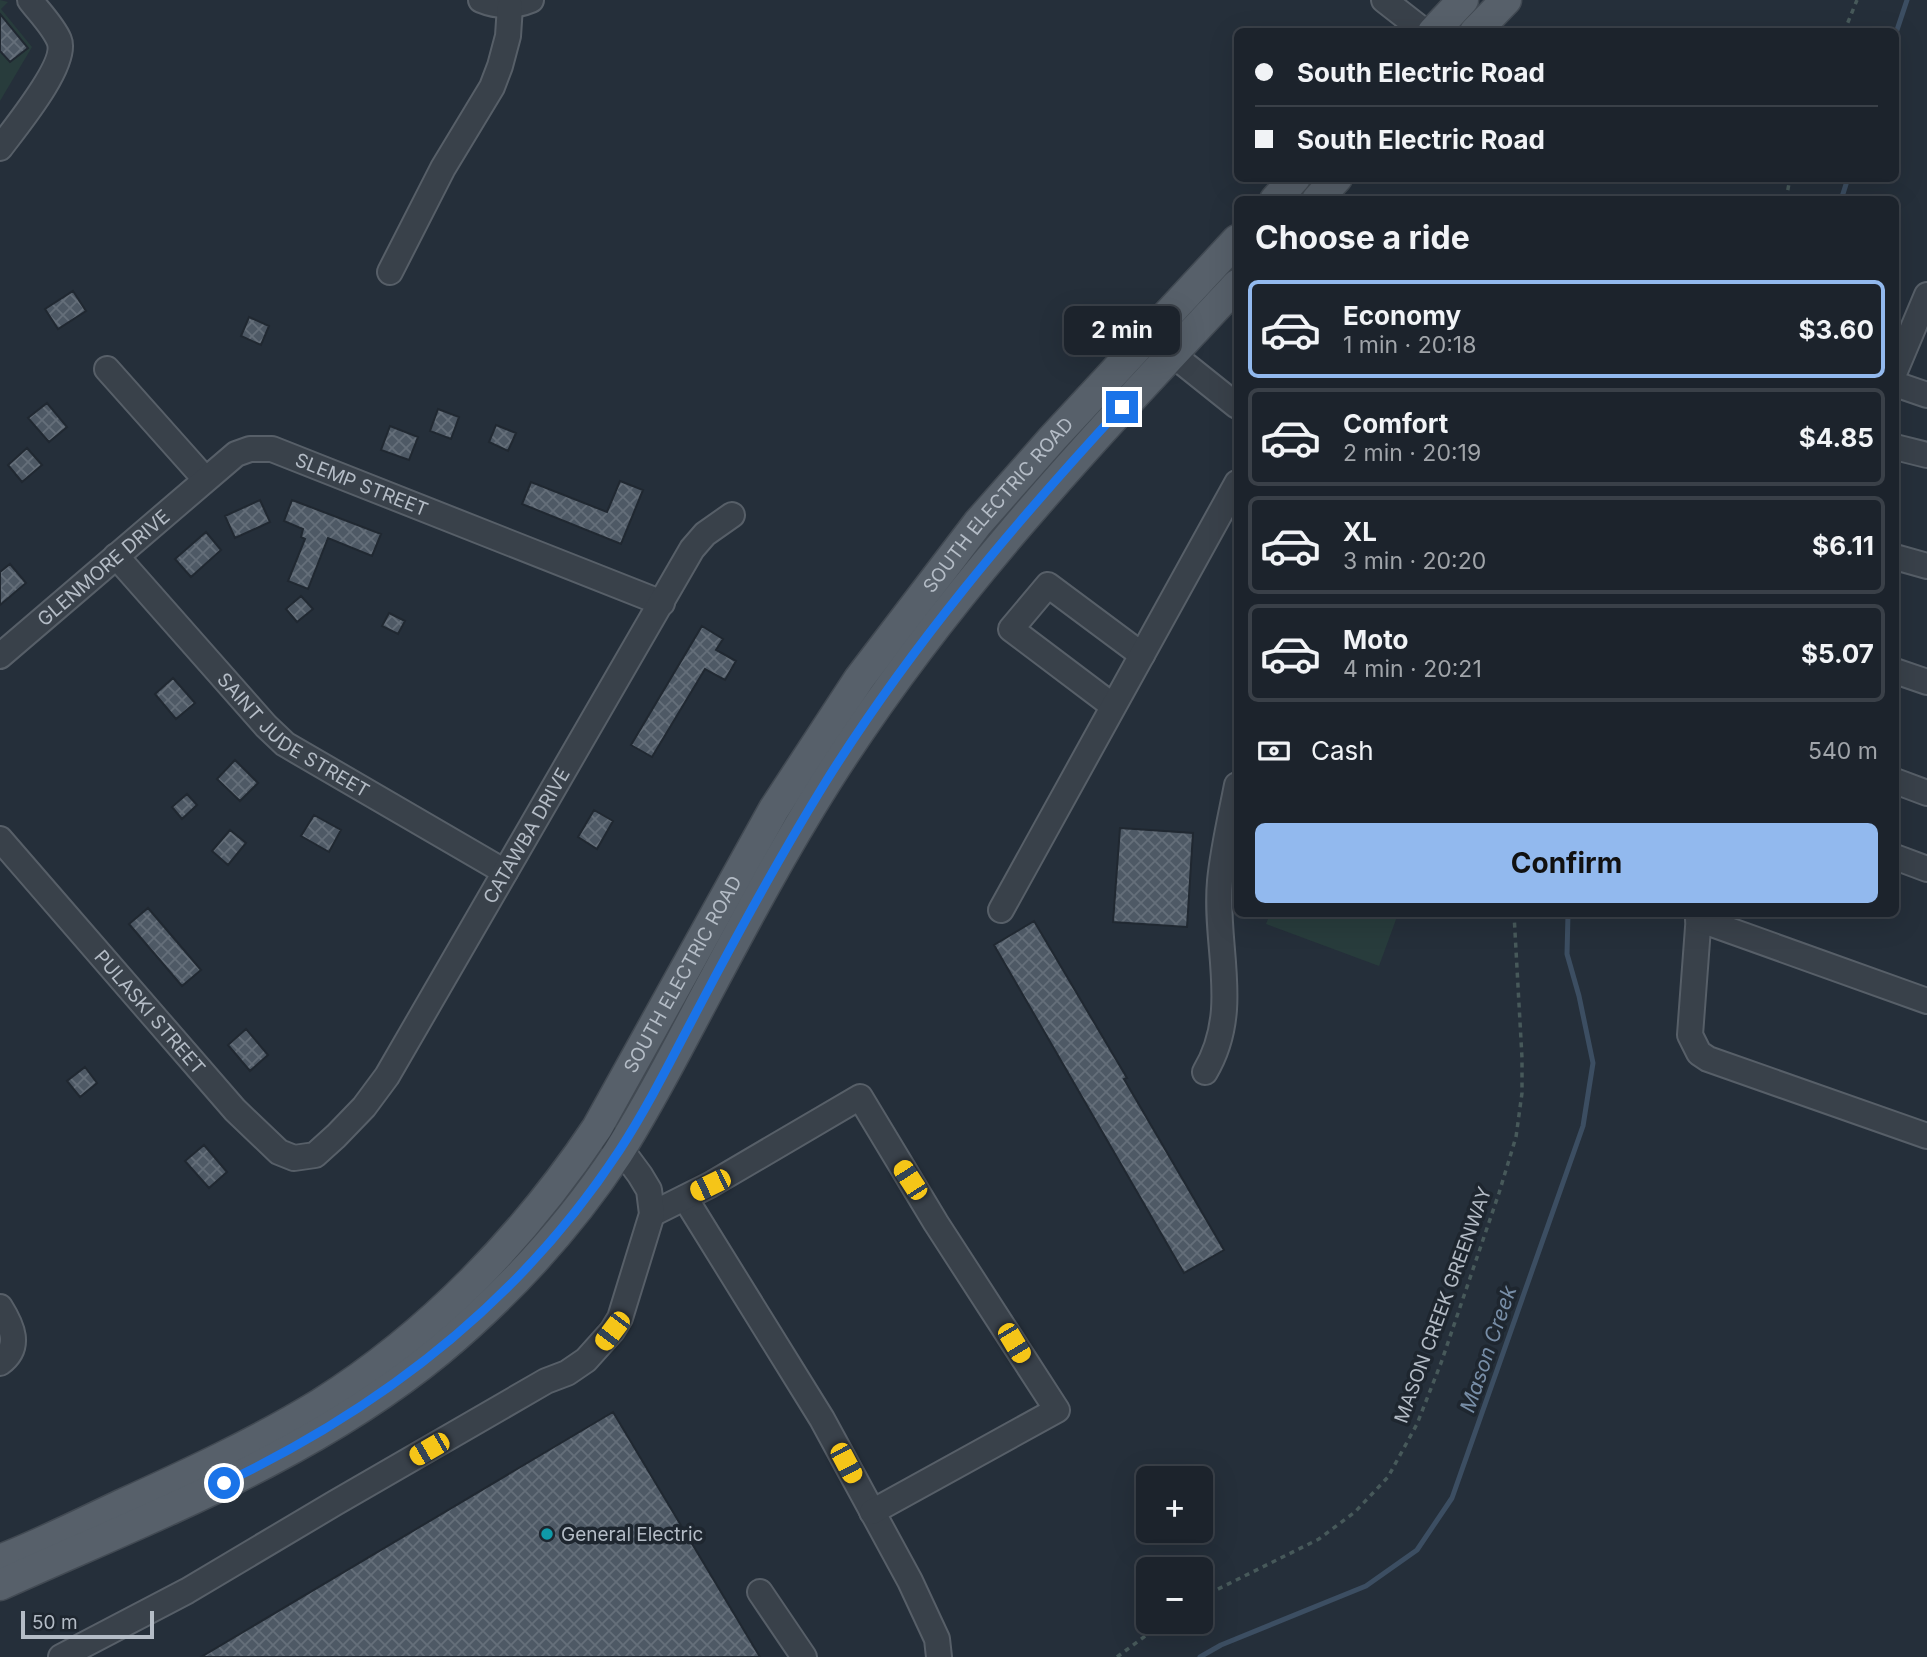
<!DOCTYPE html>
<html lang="en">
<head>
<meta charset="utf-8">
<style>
	body { margin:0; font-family:Inter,sans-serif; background:#252b34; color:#f1f3f6; height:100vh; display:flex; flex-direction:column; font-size:26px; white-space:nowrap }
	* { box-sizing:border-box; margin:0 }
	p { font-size:23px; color:#a0a4a9 }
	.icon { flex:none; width:38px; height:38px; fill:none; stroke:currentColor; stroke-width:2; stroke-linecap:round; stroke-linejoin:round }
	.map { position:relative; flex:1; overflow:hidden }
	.side { position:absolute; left:1234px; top:196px; width:665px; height:721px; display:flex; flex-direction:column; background:#1c232c; border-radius:10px; box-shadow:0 7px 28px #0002,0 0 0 2px #3a4048 }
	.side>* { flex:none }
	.banner { position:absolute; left:1234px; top:28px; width:665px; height:154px; border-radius:10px; box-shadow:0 7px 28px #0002,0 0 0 2px #3a4048; display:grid; align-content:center; height:154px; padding:0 21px; background:#1c232c }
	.buttons { position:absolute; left:1136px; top:1466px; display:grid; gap:14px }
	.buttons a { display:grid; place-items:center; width:77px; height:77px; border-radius:10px; background:#1c232c; box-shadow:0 7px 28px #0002,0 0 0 2px #3a4048; font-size:35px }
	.scale { position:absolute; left:21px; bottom:18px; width:133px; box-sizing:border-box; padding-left:7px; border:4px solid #b4bcc6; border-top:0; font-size:19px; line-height:24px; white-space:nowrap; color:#b4bcc6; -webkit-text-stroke:5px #1e262f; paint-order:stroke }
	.end { position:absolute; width:32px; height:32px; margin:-16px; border:9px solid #1a73e8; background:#fff; box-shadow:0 0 0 4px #fff }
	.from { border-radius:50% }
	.bubble { position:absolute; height:49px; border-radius:10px; background:#1c232c; box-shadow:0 7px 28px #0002,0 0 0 2px #3a4048; font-size:23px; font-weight:700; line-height:49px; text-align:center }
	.car { position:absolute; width:21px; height:42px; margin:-21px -10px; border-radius:9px; box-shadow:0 0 5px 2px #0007; background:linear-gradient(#f5c518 24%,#345 0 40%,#f5c518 0 76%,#345 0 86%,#f5c518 0) }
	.banner b { display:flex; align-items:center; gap:24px; height:66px; font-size:26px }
	.banner b+b { border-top:2px solid #3a4048 }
	.banner i { width:18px; height:18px; background:#f1f3f6 }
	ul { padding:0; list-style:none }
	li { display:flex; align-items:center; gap:21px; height:98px; margin:0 14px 10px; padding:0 7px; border:4px solid #3a4048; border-radius:10px }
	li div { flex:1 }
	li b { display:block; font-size:26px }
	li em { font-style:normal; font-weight:700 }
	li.on { border-color:#92b9ee }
	li>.icon { width:63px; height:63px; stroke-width:1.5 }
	h2 { padding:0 21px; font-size:32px; line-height:84px }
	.pay { display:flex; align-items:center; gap:18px; height:77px; padding:0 21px; font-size:26px }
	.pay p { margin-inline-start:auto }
	.cta { display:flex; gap:14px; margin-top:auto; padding:14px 21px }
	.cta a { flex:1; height:80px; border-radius:10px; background:#92b9ee; color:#111; font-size:28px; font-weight:700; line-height:80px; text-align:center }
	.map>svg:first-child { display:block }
	.garden { fill:#283c3c }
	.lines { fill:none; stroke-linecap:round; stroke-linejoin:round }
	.stream { stroke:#3c4e62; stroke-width:5 }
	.building { fill:url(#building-cross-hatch); stroke:#202831; stroke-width:2 }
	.minor-casing { stroke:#575f68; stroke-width:28 }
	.major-casing { stroke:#424a53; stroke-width:33 }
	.path { stroke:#47595a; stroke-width:3.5; stroke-dasharray:5 5; stroke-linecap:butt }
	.minor { stroke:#39414a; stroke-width:24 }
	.major { stroke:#57606a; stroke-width:30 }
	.route { stroke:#1a73e8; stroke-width:9 }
	.culture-dot { fill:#0f9aa8; stroke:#1e262f; stroke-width:2.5 }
	.labels { text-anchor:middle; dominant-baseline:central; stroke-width:7; stroke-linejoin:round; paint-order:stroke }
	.street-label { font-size:19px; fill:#b4bcc6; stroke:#1e262f }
	.poi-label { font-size:19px; fill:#b4bcc6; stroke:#1e262f; text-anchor:start }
	.water-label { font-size:21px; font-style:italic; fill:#788ea7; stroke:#1e262f }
</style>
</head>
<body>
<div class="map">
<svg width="1927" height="1657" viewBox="0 0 1927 1657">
	<defs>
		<pattern id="building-cross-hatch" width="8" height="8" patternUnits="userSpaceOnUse" patternTransform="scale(1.75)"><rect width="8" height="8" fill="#4e5965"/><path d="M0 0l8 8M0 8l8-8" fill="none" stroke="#656f7a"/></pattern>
	</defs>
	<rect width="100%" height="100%" fill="#252f3a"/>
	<!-- garden -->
	<path class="garden" d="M0,0L8,2L1,9L32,47L0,101Z
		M1270,914H1398L1379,966L1266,924Z"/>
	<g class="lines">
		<!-- stream -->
		<path class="stream" d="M1895,36L1907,0
			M1841,200L1848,178
			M1200,1657L1221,1645L1366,1586L1417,1550L1452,1498L1583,1126L1593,1063L1579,996L1567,954L1568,914"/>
	</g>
	<!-- building -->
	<path class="building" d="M0,14L28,48L10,62L0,51Z
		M73,291L86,311L58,329L45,309Z
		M249,317L269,326L261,345L241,336Z
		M47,403L67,427L49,442L28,418Z
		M438,409L459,417L451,439L430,431Z
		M496,425L516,433L508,451L489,442Z
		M390,426L418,437L409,460L381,450Z
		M27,448L42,465L22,482L8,465Z
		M620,481L643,490L621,544L522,504L531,482L607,512Z
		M260,500L270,522L235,538L225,516Z
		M292,500L381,534L372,556L328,538L308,589L288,581L305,539L301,537L303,529L284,521Z
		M206,532L221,550L191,577L175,559Z
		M10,564L26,583L0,605V572Z
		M301,596L313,609L297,622L286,609Z
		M389,613L405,621L398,634L382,626Z
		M702,626L723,639L716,650L736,661L725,680L705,669L652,757L631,745Z
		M173,678L195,703L176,719L155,694Z
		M235,760L258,783L240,801L217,779Z
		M187,794L197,805L182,819L172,807Z
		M594,810L613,821L597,849L578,837Z
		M314,815L341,830L329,852L301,836Z
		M1120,828L1193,833L1187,927L1113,922Z
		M230,830L246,843L228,865L212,851Z
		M148,908L201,970L182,986L129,924Z
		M1034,921L1127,1078L1124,1079L1224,1250L1184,1273L994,945Z
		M246,1029L268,1055L250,1071L228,1045Z
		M85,1067L97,1083L80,1097L67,1081Z
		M204,1145L227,1172L209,1188L185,1161Z
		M613,1412L760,1657H201Z"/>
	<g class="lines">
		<!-- minor casing -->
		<g class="minor-casing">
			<g id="minor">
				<path d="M481,0C498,7 514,7 531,0"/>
				<path d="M1384,0L1425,32"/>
				<path d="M0,148C14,129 69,63 59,40C53,26 39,12 30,0"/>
				<path d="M390,272L443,168L492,87L500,66L508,36L510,6"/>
				<path d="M1159,340L1172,354L1237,406"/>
				<path d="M107,369L205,479"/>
				<path d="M1895,371L1927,295"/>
				<path d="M1895,384L1927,395"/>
				<path d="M1895,447L1927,455"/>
				<path id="s1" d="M116,556L266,726L285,744L505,872"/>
				<path d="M1895,557L1927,566"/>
				<path id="s2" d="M0,656L236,454L250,449H272L662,603"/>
				<path d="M1895,671L1927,682"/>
				<path d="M1113,706L1011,629L1048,585L1142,655"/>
				<path d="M1895,781L1927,793"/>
				<path id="s3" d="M0,839L235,1110L279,1152L294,1158L315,1155L336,1136L364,1107L387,1076L692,549L705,534L732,515"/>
				<path d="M1895,857L1927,869"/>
				<path d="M1001,910L1237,483"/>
				<path d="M1699,914L1690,1035L1699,1053L1708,1059L1927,1136"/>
				<path d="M1698,919L1927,1001"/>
				<path d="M1205,1072C1242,1010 1214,947 1220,881C1223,849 1231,816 1237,785"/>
				<path d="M685,1198L822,1419L910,1581L937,1639L939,1657"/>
				<path d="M652,1214L710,1185L860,1097L936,1223L1057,1410L872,1512"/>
				<path d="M0,1307C12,1326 22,1347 0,1363"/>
				<path d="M760,1592L804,1657"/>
				<path d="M61,1657L187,1591L335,1503L546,1381L567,1373L586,1360L612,1331L620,1318L652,1214L649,1190L640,1175L620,1148L597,1128"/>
			</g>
		</g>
		<!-- major casing -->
		<g class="major-casing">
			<g id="major">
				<path d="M1433,32L1463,0"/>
				<path d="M1475,32L1506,0"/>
				<path d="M1275,200L1295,178"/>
				<path d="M1317,200L1337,178"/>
				<path id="s4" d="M0,1560C41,1544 81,1524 121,1505C189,1474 256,1443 320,1404C430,1335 525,1236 597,1128L774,809L859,679L978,523L1053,438L1237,240"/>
				<path d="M0,1585C150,1517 310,1457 439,1351C507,1294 569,1227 618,1153C648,1106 673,1057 699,1008C740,931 780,855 826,782C942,598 1089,443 1237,285"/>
			</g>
		</g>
		<!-- path -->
		<path class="path" d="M1844,32L1857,0
			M1786,200L1790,178
			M1200,1598L1319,1539L1355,1512L1388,1477L1417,1424L1441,1363L1499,1193L1516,1137L1522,1093V1058L1514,914
			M1117,1657L1164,1622"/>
		<!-- minor -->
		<use href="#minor" class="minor"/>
		<!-- major -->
		<use href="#major" class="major"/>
	</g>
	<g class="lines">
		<!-- route -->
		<path class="route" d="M224,1483C384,1407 521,1300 619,1151C649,1105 673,1056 699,1007C739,931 780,856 825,783C910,647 1014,524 1122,407"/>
	</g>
	<!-- markers -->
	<circle class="culture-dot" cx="547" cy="1534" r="7"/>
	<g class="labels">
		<!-- street labels -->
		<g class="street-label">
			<text stroke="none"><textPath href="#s2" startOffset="444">SLEMP STREET</textPath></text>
			<text stroke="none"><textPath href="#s4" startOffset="1493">SOUTH ELECTRIC ROAD</textPath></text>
			<text stroke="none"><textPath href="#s2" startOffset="136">GLENMORE DRIVE</textPath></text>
			<text stroke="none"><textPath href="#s1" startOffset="254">SAINT JUDE STREET</textPath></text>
			<text stroke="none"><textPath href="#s3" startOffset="842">CATAWBA DRIVE</textPath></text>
			<text stroke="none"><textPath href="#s4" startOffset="926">SOUTH ELECTRIC ROAD</textPath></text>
			<text stroke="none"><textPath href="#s3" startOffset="229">PULASKI STREET</textPath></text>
			<text transform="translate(1443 1305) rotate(-70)">MASON CREEK GREENWAY</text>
		</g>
		<!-- poi labels -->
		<g class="poi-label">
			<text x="561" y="1534">General Electric</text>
		</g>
		<!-- water labels -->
		<g class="water-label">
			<text transform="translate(1488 1349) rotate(-71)">Mason Creek</text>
		</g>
	</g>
</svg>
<div class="buttons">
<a>+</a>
<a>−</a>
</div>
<div class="scale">50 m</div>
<i class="end from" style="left:224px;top:1483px"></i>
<i class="end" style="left:1122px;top:407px"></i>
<div class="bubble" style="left:1064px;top:306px;width:116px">2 min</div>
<i class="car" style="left:910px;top:1180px;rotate:327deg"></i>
<i class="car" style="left:710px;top:1185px;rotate:244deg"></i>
<i class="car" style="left:612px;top:1331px;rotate:217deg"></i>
<i class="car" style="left:1014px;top:1343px;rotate:149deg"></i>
<i class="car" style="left:429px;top:1449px;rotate:240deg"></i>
<i class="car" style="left:846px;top:1463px;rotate:152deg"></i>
<div class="banner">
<b><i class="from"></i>South Electric Road</b>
<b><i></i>South Electric Road</b>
</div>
<section class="side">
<h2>Choose a ride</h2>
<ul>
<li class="on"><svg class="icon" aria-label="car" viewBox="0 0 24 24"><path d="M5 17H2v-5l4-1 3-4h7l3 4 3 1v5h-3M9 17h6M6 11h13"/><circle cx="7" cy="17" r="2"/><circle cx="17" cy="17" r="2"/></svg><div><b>Economy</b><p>1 min · 20:18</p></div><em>$3.60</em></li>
<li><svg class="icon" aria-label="car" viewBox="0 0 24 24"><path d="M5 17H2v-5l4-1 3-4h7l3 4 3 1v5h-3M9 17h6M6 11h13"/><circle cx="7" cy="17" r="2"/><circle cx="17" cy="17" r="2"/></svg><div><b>Comfort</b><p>2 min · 20:19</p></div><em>$4.85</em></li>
<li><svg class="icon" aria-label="car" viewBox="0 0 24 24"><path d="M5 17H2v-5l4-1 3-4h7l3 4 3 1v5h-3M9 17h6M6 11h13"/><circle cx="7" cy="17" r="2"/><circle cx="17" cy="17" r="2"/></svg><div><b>XL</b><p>3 min · 20:20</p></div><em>$6.11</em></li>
<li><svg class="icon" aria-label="car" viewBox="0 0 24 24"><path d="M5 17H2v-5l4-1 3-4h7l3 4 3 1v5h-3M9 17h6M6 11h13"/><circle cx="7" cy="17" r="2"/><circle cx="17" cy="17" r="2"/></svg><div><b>Moto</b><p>4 min · 20:21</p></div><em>$5.07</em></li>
</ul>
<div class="pay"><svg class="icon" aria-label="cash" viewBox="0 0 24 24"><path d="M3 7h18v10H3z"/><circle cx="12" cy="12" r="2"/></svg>Cash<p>540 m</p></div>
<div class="cta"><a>Confirm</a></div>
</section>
</div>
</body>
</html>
